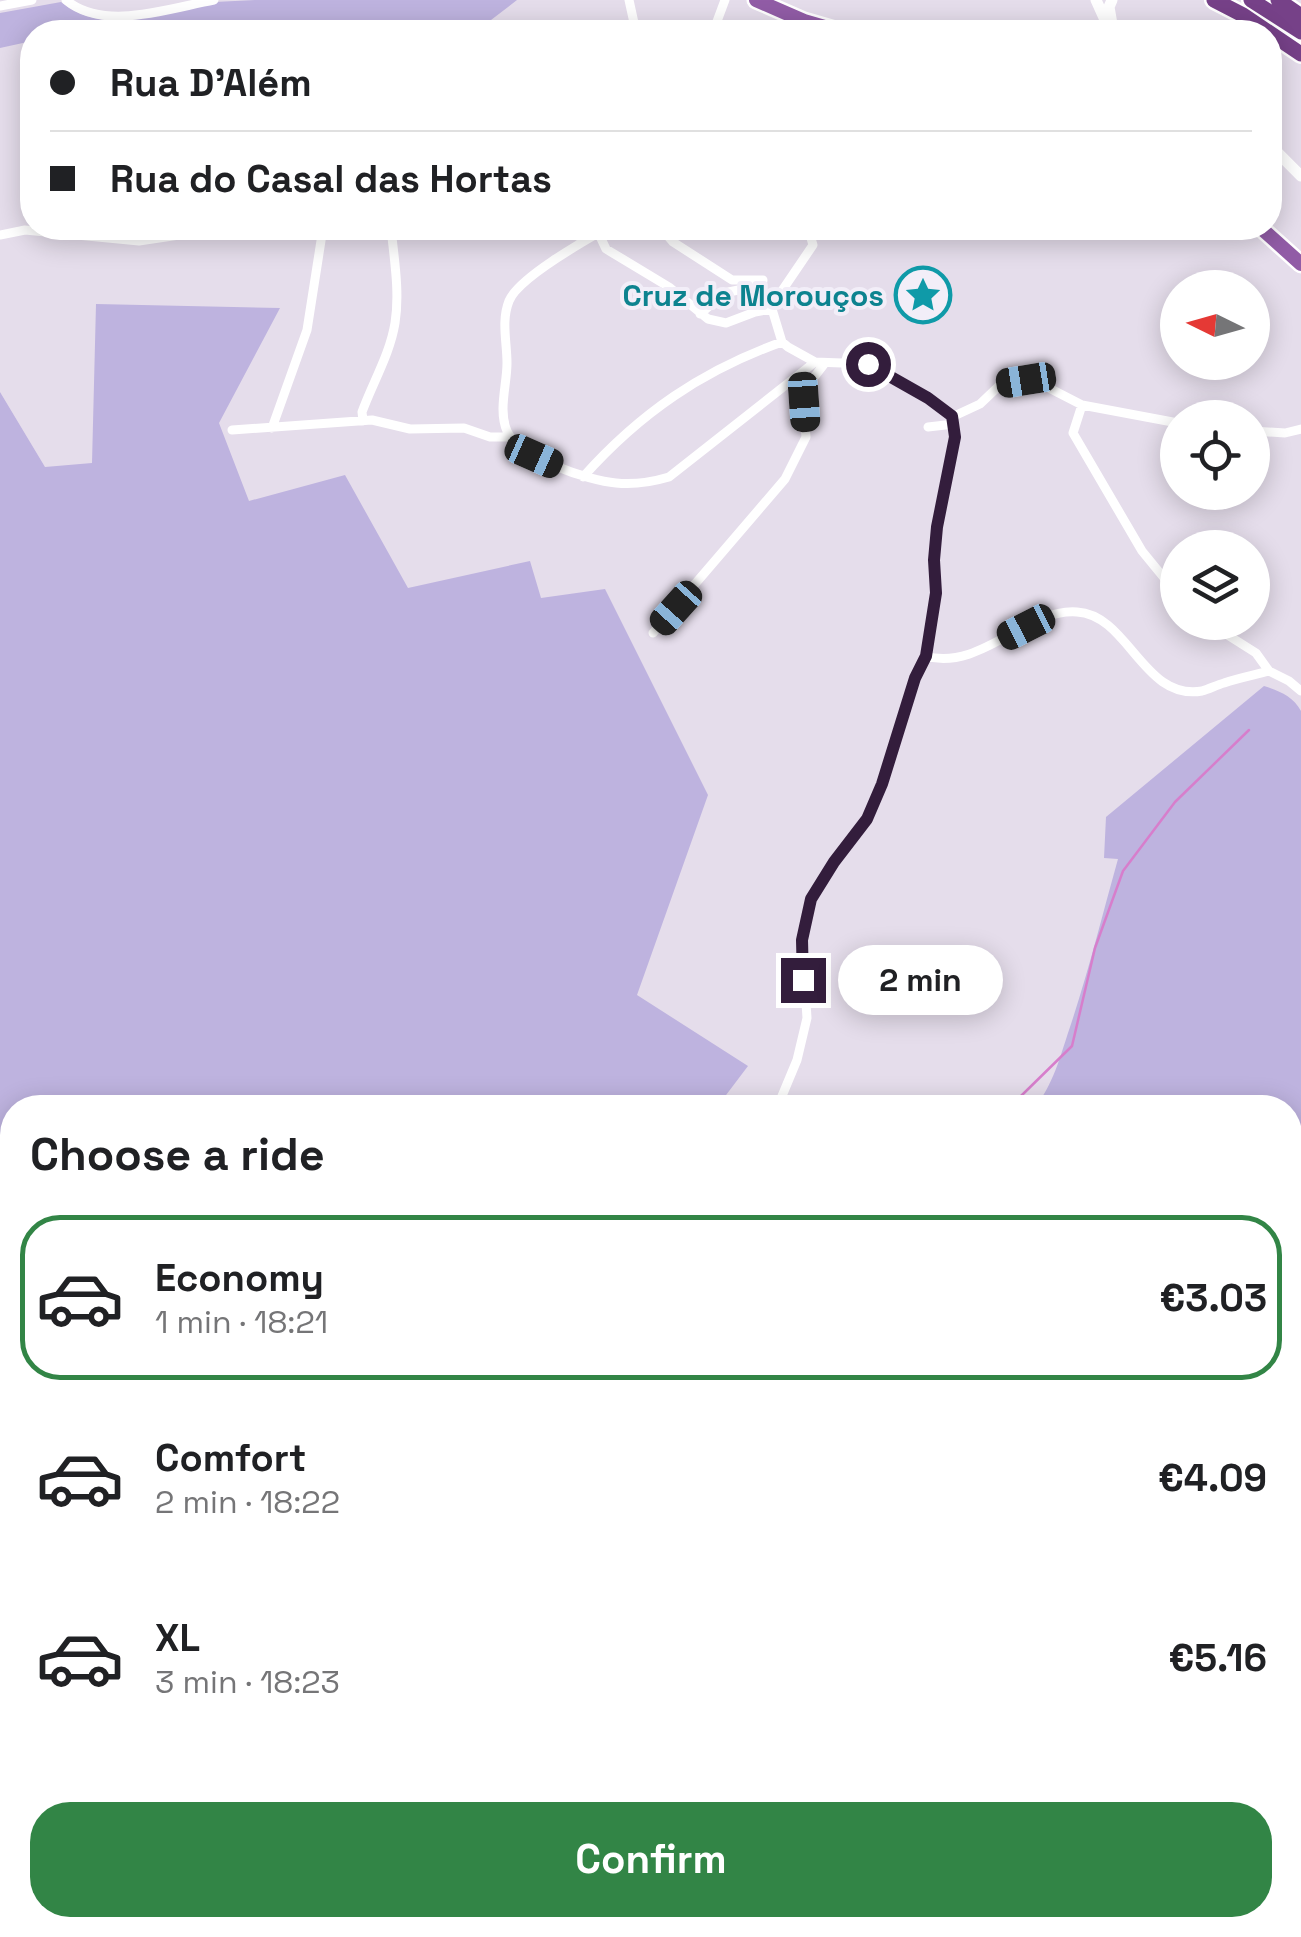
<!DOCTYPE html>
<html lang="en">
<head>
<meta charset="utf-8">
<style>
	body { margin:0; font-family:"Space Grotesk",sans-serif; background:#f6f6f6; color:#202124; height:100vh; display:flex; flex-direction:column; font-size:38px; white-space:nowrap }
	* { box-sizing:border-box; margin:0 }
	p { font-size:32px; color:#757577 }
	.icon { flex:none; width:55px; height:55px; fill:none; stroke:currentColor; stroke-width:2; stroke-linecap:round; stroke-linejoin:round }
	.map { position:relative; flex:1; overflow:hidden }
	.panel { position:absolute; left:0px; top:1095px; width:1302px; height:842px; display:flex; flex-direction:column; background:#fff; border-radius:40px 40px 0 0; box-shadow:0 5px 25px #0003 }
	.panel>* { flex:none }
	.banner { position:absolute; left:20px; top:20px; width:1262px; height:220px; border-radius:40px; box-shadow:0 5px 25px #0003; display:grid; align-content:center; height:220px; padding:0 30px; background:#fff }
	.needle { width:65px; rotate:275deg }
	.buttons { position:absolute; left:1160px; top:270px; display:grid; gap:20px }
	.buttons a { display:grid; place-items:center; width:110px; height:110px; border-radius:50%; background:#fff; box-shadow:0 5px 25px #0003; font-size:50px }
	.end { position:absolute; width:45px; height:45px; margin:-22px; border:12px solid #331d3c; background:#fff; box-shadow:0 0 0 5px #fff }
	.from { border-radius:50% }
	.bubble { position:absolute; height:70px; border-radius:35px; background:#fff; box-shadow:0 5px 25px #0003; font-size:32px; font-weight:700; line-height:70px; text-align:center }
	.car { position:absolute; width:30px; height:60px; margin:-30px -15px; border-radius:12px; box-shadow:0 0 8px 2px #0007; background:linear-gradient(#222 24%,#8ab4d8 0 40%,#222 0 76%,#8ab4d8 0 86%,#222 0) }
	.banner b { display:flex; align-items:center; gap:35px; height:95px; font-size:38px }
	.banner b+b { border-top:2px solid #e0e0e0 }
	.banner i { width:25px; height:25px; background:#202124 }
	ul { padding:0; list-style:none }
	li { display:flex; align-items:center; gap:30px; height:165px; margin:0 20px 15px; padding:0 10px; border:5px solid transparent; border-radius:40px }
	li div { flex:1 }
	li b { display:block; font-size:38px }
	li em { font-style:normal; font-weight:700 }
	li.selected { border-color:#328546 }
	li>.icon { width:90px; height:90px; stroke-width:1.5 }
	h2 { padding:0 30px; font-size:45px; line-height:120px }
	.button { display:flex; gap:20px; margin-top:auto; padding:20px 30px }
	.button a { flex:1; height:115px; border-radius:40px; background:#328546; color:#fff; font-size:40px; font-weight:700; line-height:115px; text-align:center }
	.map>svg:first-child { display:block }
	.green { fill:#beb3df }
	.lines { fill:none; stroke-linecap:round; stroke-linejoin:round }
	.stream { stroke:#d77ecc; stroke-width:2.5 }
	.primary-casing { stroke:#fff; stroke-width:19 }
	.trunk-casing { stroke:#fff; stroke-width:20 }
	.minor { stroke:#fff; stroke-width:9 }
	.tertiary { stroke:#fff; stroke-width:11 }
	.primary { stroke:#915ca6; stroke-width:14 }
	.trunk { stroke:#764188; stroke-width:15 }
	.route { stroke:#331d3c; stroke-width:12 }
	.labels { text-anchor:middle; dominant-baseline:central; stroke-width:8; stroke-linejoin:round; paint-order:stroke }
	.culture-label { font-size:30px; font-weight:bold; fill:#0d838f; stroke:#f2eef8; text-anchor:end }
</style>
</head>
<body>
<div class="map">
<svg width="1301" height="1937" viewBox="0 0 1301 1937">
	<rect width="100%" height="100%" fill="#e5ddeb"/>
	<!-- green -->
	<path class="green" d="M255,0H517L491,20L482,32H32V41L0,48V13L61,2C108,39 164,9 215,2C228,1 242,1 255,0Z
		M96,304L280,308L219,423L249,501L345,475L408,588L530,561L541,598L605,589L708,795L637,995L748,1066L717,1107L12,1108V1925H590L611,1935L610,1937H0V392L45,467L92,463Z
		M1264,686C1279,691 1293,696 1301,711V1496L1290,1511V1108L1035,1107C1053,1085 1060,1057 1069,1030C1088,974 1102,916 1118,859L1104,858L1106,817Z
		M1290,1692L1301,1697V1749L1290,1771Z
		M1301,1812V1937H1237L1243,1925H1290V1833Z
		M659,1925H711L734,1937H652Z"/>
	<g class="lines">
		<!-- stream -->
		<path class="stream" d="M1014,1108L1021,1096L1072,1046L1095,948L1123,871L1175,802L1249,730
			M0,1559L12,1560
			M0,1590L12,1620
			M275,1925L290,1937"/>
		<!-- primary casing -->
		<g class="primary-casing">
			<path id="primary" d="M756,0L804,21L842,32
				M1261,228L1301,264"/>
		</g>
		<!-- trunk casing -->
		<g class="trunk-casing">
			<path id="trunk" d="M1214,0L1243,15L1301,54
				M1251,0L1301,32
				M1278,0L1301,16"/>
		</g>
		<!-- minor -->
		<path class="minor" d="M66,0C104,32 170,8 214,0
			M629,0L636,32
			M0,6L32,0
			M713,32L725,0
			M479,228L568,234L589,238
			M607,228C584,241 518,278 509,301C501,321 507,342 507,363C507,385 498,410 507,431C518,457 589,481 616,483C634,485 652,482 669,477L815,362
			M661,228L673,242L732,280H763L762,285L724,293L700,314
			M597,230L606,249L669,287L708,319L726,323L755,312L772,309
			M0,235L25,230L139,241L226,228
			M772,309L782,342L788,347L815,362L868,364L928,398L952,417
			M772,309L775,301L813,245L808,228
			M1082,405L1073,433L1142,551L1178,595
			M952,417L980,404L1001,384L1026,380L1049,388L1082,405L1178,423
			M363,421L362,412C373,382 390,354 395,323C400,292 394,258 391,228
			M928,427L954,424
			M272,428L307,330L323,228
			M232,430L372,420L410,429L464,428L490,437H509
			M1252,431L1285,433L1301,429
			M583,477C640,413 703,370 782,342
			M1207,622L1256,653L1269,671
			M653,633L785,479L806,437L803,402L808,385L825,363
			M925,656C981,672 1026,608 1077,612C1129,615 1143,701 1202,691C1209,689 1217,685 1224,683C1238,678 1254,675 1269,671L1289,681L1301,691
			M777,1108L797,1060L807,1018L802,940L811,899L834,862L867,819L882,784L915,678L925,656L936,593L934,560L937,527L955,437L952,417
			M1290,1673L1301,1678
			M805,1925L828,1937
			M887,1937L893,1925"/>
		<!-- tertiary -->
		<path class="tertiary" d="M1096,0L1105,20L1113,32
			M1112,0L1109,7L1112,24
			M1270,145L1301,176
			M1290,1534L1301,1521
			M1290,1552L1301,1539
			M1058,1937L1064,1925
			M1087,1937L1093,1925"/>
		<!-- primary -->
		<use href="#primary" class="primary"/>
		<!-- trunk -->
		<use href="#trunk" class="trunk"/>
	</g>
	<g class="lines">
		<!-- route -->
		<path class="route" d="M803,980L802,940L811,899L834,862L867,819L882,784L915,678L926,656L936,593L934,560L937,527L955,437L952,416L928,398L868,364"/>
	</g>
	<!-- icons -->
	<defs>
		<g id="sight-ring" transform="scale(2.875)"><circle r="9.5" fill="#f2eef8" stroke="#0f9aa8" stroke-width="1.5"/><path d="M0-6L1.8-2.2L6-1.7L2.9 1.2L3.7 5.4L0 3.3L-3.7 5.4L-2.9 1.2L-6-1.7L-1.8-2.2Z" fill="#0f9aa8"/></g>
	</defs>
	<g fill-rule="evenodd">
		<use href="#sight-ring" x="923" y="295"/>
	</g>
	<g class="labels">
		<!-- culture labels -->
		<g class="culture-label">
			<text x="884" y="295">Cruz de Morouços</text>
		</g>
	</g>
</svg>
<div class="buttons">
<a><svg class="needle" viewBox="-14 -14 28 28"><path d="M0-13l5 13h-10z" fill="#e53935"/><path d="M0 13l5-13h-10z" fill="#757577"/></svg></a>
<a><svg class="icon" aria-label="locate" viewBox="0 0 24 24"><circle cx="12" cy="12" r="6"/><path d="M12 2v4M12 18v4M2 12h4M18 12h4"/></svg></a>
<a><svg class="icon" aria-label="layers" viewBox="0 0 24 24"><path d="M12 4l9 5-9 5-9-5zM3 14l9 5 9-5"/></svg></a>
</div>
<i class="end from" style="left:868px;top:364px"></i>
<i class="end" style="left:803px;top:980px"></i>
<div class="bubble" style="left:838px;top:945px;width:165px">2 min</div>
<i class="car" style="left:1026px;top:380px;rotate:261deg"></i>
<i class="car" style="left:804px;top:402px;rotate:176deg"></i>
<i class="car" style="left:534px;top:456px;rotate:114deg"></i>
<i class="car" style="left:676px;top:608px;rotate:222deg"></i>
<i class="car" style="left:1026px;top:627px;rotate:243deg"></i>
<div class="banner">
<b><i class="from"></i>Rua D'Além</b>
<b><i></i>Rua do Casal das Hortas</b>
</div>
<section class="panel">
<h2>Choose a ride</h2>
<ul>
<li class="selected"><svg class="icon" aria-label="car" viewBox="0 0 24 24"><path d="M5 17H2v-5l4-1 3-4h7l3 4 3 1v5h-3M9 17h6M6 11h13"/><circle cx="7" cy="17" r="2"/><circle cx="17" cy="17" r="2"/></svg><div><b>Economy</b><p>1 min · 18:21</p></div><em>€3.03</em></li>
<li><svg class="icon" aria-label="car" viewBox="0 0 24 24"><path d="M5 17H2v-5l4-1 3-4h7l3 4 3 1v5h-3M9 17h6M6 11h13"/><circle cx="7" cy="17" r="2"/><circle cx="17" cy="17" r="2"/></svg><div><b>Comfort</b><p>2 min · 18:22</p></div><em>€4.09</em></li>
<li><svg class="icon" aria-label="car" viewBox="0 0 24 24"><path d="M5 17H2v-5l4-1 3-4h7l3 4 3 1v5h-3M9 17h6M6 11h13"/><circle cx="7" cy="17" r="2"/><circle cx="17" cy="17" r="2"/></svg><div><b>XL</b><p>3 min · 18:23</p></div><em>€5.16</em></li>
</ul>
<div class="button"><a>Confirm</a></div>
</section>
</div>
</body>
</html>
